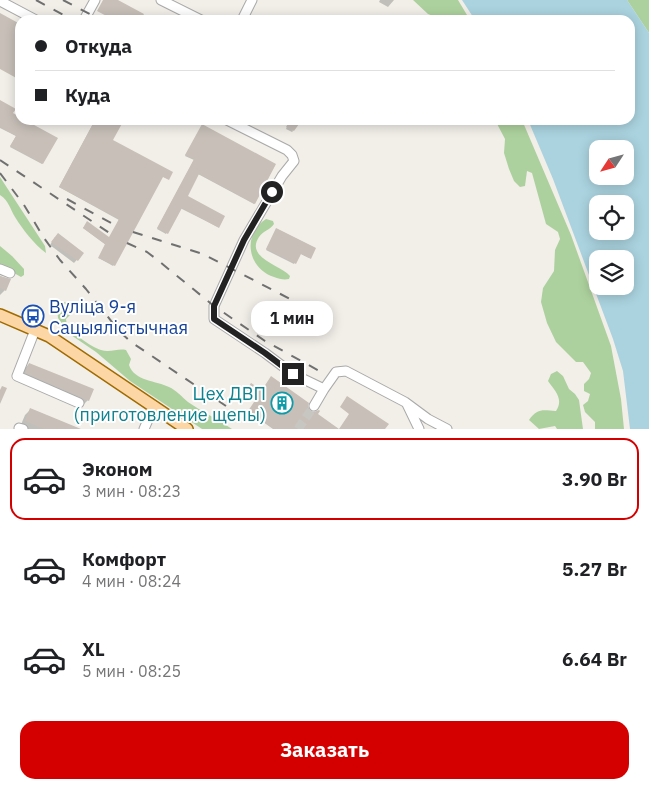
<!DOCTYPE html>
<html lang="ru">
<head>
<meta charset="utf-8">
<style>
	body { margin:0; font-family:"IBM Plex Sans",sans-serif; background:#f6f6f6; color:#202124; height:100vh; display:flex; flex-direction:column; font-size:19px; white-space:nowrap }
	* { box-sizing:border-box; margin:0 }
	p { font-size:16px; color:#757577 }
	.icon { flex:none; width:28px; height:28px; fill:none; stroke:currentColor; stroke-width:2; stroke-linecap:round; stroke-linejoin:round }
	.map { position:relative; height:429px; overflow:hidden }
	.side { display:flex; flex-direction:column; background:#fff; flex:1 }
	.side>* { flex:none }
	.banner { position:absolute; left:15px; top:15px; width:620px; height:110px; border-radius:15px; box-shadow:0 2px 12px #0003; display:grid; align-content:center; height:110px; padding:0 20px; background:#fff }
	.needle { width:32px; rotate:234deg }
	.buttons { position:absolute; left:589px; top:140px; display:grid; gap:10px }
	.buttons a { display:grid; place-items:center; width:45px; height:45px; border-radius:10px; background:#fff; box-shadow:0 2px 12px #0003; font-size:25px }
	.end { position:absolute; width:22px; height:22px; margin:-11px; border:6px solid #222; background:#fff; box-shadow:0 0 0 2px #fff }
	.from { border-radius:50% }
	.bubble { position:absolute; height:35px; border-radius:15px; background:#fff; box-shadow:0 2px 12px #0003; font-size:16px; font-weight:700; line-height:35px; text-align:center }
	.banner b { display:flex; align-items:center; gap:18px; height:48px; font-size:19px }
	.banner b+b { border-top:1px solid #e0e0e0 }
	.banner i { width:12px; height:12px; background:#202124 }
	ul { padding:9px 0 0; list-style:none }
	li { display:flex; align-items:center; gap:15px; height:82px; margin:0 10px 8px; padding:0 10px; border:2px solid transparent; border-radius:15px }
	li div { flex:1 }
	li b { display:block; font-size:19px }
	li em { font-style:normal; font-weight:700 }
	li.selected { border-color:#d40000 }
	li>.icon { width:45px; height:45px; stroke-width:1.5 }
	.action { display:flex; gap:10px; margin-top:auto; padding:10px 20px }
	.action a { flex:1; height:58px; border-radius:15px; background:#d40000; color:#fff; font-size:20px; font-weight:700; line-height:58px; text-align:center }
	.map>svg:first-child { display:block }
	.forest { fill:#add19e }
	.water { fill:#aad3df; fill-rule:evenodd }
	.shadow { fill:#0003 }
	.building { fill:#c7bfb8 }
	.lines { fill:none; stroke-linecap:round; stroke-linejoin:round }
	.minor-tunnel { stroke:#c8c6c1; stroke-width:9; stroke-dasharray:9 4.5; stroke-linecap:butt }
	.minor-casing { stroke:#a9a9a9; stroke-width:11 }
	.major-casing { stroke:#a06b00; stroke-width:14 }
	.minor { stroke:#fff; stroke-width:9 }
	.major { stroke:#fcd6a4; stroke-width:11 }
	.rail { stroke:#707070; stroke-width:2; stroke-dasharray:10 10; stroke-linecap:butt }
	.route { stroke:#222; stroke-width:6 }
	.labels { text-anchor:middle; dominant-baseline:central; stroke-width:4; stroke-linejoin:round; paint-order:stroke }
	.transit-label { font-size:18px; fill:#164399; stroke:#fff; text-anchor:start }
	.culture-label { font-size:18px; fill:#0d838f; stroke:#fff; text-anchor:end }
</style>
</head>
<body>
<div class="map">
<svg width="649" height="429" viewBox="0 0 649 429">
	<rect width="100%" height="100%" fill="#f2efe9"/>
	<!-- forest -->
	<path class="forest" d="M413,0H458L470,20H443L428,14Z
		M627,0H649V33Z
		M495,120H522L571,235L611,346L621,399L624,429H595V422L585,412L583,405L588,401L590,394L584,391V384L589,379L591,373L583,362H576L556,342L547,323L541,302L543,288L554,271L555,250L560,239L558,232L546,224L532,173L527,171L525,186L520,187L514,181L509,169L504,153L505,139Z
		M0,177L45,246L46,253C34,244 23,230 15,217C10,209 9,201 0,195Z
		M266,219L273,221L274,224C270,230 263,231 259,237C245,258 281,265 290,276L289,279C284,280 279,279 274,277C247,268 242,234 266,219Z
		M0,246L12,256L24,269V275L21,277L0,265Z
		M65,302L70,307L71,314L66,319C66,330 91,347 101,350C110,353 118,348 126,350L131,359L129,365C134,381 157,381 169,387C176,390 182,397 188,402C202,412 218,419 232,429H202L130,381L96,352L68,333L58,318L57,307L58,304Z
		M557,371L563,376L569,389L575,394L579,400L583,429H557L555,426L539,429L529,420C537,408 543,410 556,411C564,399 555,391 548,381L551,374Z"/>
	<!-- water -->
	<path class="water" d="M462,0H627L649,33V429H630L623,371L613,339L553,179L528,120H630V20H475ZM598,149H625V176H598ZM598,204H625V231H598ZM598,259H625V286H598Z"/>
	<!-- shadow -->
	<path class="shadow" d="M380,0H394L388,7L379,2Z
		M298,16L305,20H295Z
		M0,101L11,114L20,120L56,138L42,164L10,147L16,136L0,128Z
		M95,120H122L111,140L171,173L168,179L162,176L113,266L99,258L106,245L83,228L87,223L109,239L119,220L59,187Z
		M289,122L293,131L292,132L286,129Z
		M202,126L275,165L254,204L198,174L186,197L218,227L180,208L166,234L157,229L194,160L185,156Z
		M277,229L315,248L309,258L299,253L294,264L266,250Z
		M55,237L83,253L74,263L50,245Z
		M0,276L10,280L5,290L0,295Z
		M29,364L88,400L82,406L20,379L23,370Z
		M262,391L306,407L310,412L316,414L338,429H273L249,412L257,400L246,392Z
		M31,409L76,428V429H25L20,427L25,415Z"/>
	<!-- building -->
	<path class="building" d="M103,0H118L144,14L141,20H114L97,11Z
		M0,13L20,24V80L0,69Z
		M0,100L16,109L13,113L20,117V120H25L58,138L43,164L10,146L16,136L0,127Z
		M95,120H124L113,140L173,172L169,180L163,177L115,266L98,258L105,244L83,228L87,221L109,237L119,219L59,187Z
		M290,120L299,124L294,131L286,127Z
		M202,124L276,164L255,204L199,174L188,196L225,216L219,228L182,208L168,234L157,228L194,159L185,155Z
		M276,228L316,248L311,259L301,254L296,264L266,249Z
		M58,233L84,253L78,261L51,242Z
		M0,276L11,279L6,291L0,288Z
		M29,363L94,389L89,401L25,373Z
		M271,376L309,403L308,406L310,411L314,412L319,410L320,411L318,414L339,429L349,414L340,407L347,396L389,424L385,429H274L248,411L256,399L245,392L251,383L262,390Z
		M2,386L7,388L0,404V390Z
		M30,408L81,429H44L25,421Z"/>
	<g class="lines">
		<!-- minor-tunnel -->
		<path class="minor-tunnel" d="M298,429L314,406"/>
		<!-- minor casing -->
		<g class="minor-casing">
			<path id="minor" d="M161,0L201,20
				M0,1L36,20
				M84,20L95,0
				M242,20L252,0
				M227,120L287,150L292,155L294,161L282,176L244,240L214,306V319L265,353L293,374L324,389L314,406
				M0,269L10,273
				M35,330L17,376L79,403
				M324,389L336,372L346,371L405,402L428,419L447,429
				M407,404L419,429
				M19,428L23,429
				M144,429L154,406"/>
		</g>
		<!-- major casing -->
		<g class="major-casing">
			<path id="major" d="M0,315L49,336L187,429"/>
		</g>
		<!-- minor -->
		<use href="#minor" class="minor"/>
		<!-- major -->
		<use href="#major" class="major"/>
		<!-- rail -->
		<path class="rail" d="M36,0L73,20
			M63,0L101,20
			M0,160L111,234
			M0,173L24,205L44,238L60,260L86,289L119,331L131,342L226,406
			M67,199L115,225
			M133,232L203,254L325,317
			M127,243L147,252L155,258L214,306L265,341L323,373"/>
	</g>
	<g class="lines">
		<!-- route -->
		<path class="route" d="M272,192L244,240L214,306V319L265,353L293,374"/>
	</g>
	<!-- icons -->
	<defs>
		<g id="bus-ring" transform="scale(1.125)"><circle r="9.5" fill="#fff" stroke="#1a4fb4" stroke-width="1.5"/><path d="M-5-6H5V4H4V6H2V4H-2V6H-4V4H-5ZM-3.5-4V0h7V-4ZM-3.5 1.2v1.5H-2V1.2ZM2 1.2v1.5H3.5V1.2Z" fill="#1a4fb4"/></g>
		<g id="building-ring" transform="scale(1.125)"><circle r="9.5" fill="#fff" stroke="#0f9aa8" stroke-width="1.5"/><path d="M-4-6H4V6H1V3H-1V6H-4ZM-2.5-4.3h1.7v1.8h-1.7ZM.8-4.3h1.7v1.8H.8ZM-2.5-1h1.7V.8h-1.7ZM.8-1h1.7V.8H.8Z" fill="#0f9aa8"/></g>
	</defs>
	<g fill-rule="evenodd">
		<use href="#bus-ring" x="33" y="316"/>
		<use href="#building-ring" x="282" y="403"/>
	</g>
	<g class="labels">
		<!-- transit labels -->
		<g class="transit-label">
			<text x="49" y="306">Вуліца 9-я<tspan x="49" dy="21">Сацыялістычная</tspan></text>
		</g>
		<!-- culture labels -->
		<g class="culture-label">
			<text x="266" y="393">Цех ДВП<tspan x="266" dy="21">(приготовление щепы)</tspan></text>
		</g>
	</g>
</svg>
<div class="buttons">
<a><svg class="needle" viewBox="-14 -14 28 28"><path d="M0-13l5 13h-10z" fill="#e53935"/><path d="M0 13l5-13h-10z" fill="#757577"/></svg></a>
<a><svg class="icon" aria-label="locate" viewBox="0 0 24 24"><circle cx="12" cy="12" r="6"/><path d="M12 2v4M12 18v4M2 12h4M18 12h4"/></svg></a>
<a><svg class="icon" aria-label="layers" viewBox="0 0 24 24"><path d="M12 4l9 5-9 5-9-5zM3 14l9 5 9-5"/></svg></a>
</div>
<i class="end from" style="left:272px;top:192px"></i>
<i class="end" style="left:293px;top:374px"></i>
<div class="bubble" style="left:251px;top:301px;width:82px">1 мин</div>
<div class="banner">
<b><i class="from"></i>Откуда</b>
<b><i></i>Куда</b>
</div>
</div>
<section class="side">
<ul>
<li class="selected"><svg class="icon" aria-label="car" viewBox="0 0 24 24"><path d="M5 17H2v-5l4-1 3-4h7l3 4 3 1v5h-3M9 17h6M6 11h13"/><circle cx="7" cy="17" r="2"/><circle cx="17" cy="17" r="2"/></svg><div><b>Эконом</b><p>3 мин · 08:23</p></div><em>3.90 Br</em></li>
<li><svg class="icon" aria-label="car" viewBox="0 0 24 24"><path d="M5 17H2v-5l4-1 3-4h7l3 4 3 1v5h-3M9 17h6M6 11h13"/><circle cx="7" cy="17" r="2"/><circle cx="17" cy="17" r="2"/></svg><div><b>Комфорт</b><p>4 мин · 08:24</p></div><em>5.27 Br</em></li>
<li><svg class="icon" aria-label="car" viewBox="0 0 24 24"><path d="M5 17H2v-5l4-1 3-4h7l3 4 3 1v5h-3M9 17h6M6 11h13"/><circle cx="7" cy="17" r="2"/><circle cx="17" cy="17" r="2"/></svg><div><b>XL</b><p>5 мин · 08:25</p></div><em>6.64 Br</em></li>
</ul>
<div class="action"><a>Заказать</a></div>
</section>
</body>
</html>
